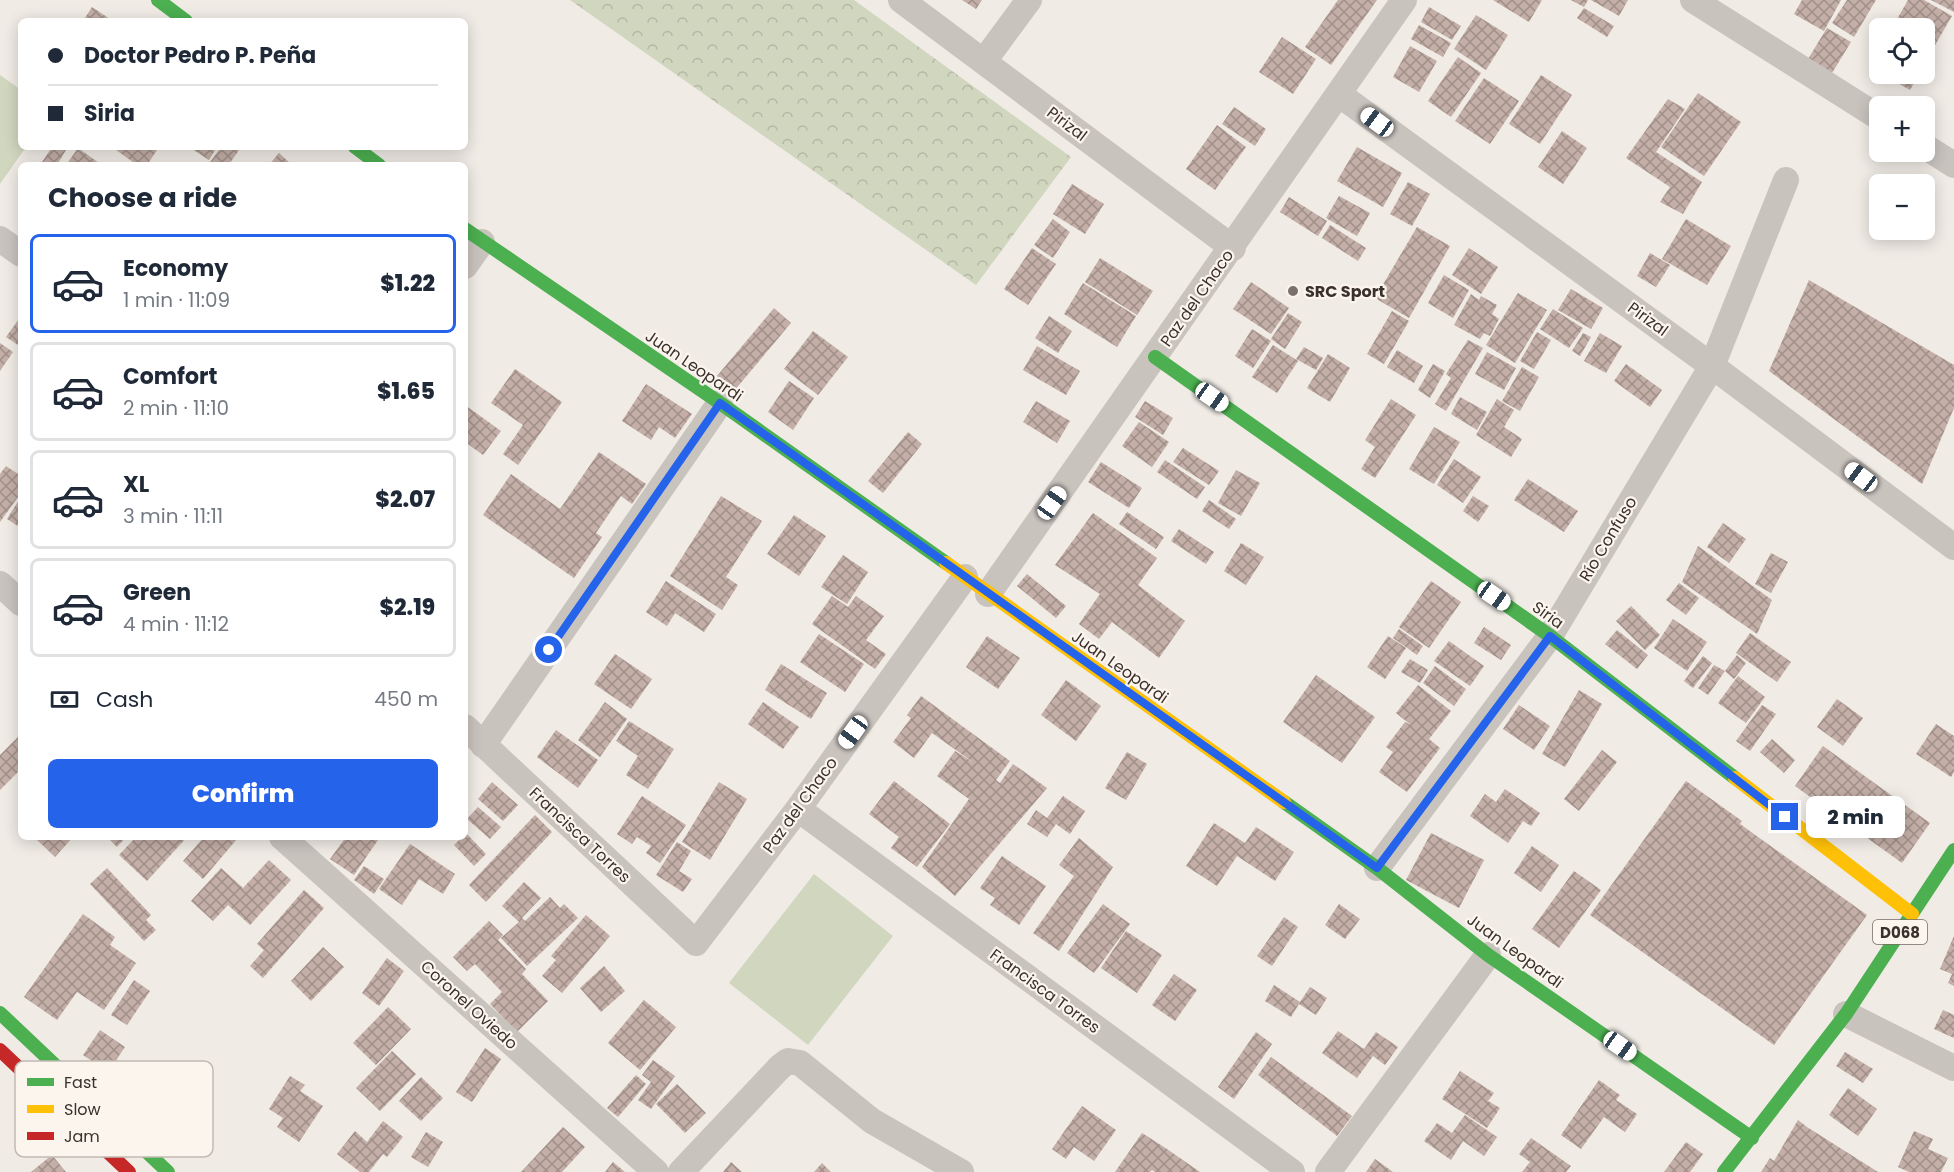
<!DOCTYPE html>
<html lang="en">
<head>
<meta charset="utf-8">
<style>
	body { margin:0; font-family:Poppins,sans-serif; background:#f6f6f7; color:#1f2937; height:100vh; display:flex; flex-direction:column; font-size:22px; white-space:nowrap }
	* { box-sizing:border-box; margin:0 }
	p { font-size:20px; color:#747a83 }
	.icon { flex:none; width:33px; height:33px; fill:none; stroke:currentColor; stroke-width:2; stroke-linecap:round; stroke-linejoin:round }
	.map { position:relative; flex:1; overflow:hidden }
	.sheet { position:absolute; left:18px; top:162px; width:450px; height:678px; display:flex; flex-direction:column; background:#fff; border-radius:9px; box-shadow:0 3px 15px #0003 }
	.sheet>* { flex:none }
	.guide { position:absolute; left:18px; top:18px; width:450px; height:132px; border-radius:9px; box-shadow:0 3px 15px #0003; display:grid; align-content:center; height:132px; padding:0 30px; background:#fff }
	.tools { position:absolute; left:1869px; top:18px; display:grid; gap:12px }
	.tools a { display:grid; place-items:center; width:66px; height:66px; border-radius:9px; background:#fff; box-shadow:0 3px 15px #0003; font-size:30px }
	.end { position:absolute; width:27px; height:27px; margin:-14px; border:8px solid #2563eb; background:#fff; box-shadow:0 0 0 3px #fff }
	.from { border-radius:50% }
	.bubble { position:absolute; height:42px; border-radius:9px; background:#fff; box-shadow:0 3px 15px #0003; font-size:20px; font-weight:800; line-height:42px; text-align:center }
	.car { position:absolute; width:18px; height:36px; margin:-18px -9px; border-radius:8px; box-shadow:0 0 4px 2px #0007; background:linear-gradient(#fff 24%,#345 0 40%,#fff 0 76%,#345 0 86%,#fff 0) }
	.guide b { display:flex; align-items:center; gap:21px; height:57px; font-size:22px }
	.guide b+b { border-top:2px solid #e0e1e3 }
	.guide i { width:15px; height:15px; background:#1f2937 }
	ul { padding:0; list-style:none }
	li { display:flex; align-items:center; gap:18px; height:99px; margin:0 12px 9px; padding:0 18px; border:3px solid #e0e1e3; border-radius:9px }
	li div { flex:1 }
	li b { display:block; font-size:22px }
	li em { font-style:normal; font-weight:800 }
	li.active { border-color:#2563eb }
	li>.icon { width:54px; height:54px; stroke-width:1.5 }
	h2 { padding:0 30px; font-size:27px; line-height:72px }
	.pay { display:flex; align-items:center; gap:15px; height:66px; padding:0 30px; font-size:22px }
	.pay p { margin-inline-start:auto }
	.button { display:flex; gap:12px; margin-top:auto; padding:12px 30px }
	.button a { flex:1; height:69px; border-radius:9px; background:#2563eb; color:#fff; font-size:24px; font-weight:800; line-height:69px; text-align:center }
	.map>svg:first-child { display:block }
	.park { fill:url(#park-crowns) }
	.pitch { fill:#d1d6bf }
	.building { fill:url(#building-cross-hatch) }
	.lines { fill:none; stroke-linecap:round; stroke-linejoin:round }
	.street { stroke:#c9c3be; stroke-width:26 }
	.fast { stroke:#4caf50; stroke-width:14 }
	.slow { stroke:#ffc107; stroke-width:14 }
	.jam { stroke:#c62828; stroke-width:14 }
	.route { stroke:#2563eb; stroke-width:8 }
	.poi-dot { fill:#7a716c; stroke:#fbf5ee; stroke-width:2 }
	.labels { text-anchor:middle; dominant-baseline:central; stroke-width:4.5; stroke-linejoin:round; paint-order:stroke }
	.shield { fill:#fbf5ee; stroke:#756b66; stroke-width:1.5 }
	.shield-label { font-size:15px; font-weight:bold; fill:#3b302b }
	.street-label { font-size:16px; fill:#3b302b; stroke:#fbf5ee }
	.poi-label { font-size:16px; font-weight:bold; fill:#3b302b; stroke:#fbf5ee; text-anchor:start }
	.key { fill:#fbf5ee; stroke:#c1bab4; stroke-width:1.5 }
	.key-label { font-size:16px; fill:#3b302b }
</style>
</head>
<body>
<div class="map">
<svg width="1954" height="1172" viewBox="0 0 1954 1172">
	<defs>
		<pattern id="park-crowns" width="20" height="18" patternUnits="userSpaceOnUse" patternTransform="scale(1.5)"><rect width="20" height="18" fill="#d1d6bf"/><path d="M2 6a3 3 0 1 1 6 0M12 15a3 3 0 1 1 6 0" fill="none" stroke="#b4b8a4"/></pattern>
		<pattern id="building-cross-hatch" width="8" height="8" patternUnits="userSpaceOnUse" patternTransform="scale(1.5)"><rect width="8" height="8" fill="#c3afa7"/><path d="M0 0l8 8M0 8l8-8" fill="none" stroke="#a08f88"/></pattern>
	</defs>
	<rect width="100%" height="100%" fill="#f0ebe5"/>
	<!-- park -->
	<path class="park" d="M570,0H854L1071,157L976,285Z"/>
	<!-- pitch -->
	<path class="pitch" d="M0,75L21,90V147H26L0,184Z
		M814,874L893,936L808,1045L729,983Z"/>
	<!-- building -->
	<path class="building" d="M962,0H982L976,9Z
		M1338,0H1377L1331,65L1305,47Z
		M1493,0H1542L1529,22Z
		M1571,0H1588L1584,7Z
		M1591,0H1628L1619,16Z
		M1802,0H1841L1824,31L1794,14Z
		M1847,0H1876L1854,37L1832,23Z
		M1908,0H1924L1952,16L1924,64V28H1892Z
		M1931,0H1954V12Z
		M92,7L113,21H83Z
		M1429,7L1461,26L1452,40L1421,22Z
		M1584,8L1614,26L1607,37L1577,18Z
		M1476,15L1508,35L1486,70L1454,49Z
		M1419,25L1451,43L1443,57L1411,39Z
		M1827,28L1851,42L1832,73L1808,59Z
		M1282,37L1316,59L1293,94L1259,72Z
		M1410,46L1437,61L1419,92L1393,77Z
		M1880,50V72L1870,67Z
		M1458,57L1481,73L1451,117L1428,101Z
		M1881,74H1919L1910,90Z
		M1541,75L1572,95L1540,144L1509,124Z
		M1484,78L1519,101L1490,144L1455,121Z
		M1698,93L1741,122L1704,176L1661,147Z
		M1668,99L1685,109L1656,152L1702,182L1683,214L1660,202L1670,187L1626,158Z
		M1234,107L1266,129L1255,146L1222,124Z
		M1217,125L1246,147L1215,190L1186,169Z
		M1562,131L1587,148L1563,184L1538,167Z
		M52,147L66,150L57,165H40Z
		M112,147H159L147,165H137Z
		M189,147H217L209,160Z
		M221,147H235L239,150L230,163L233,165H208Z
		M1357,147L1402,173L1383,207L1337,181Z
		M78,148L99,163L98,165H66Z
		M279,153L292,165H269Z
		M1408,182L1430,194L1412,226L1390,214Z
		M1072,184L1104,204L1085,234L1053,214Z
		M1339,196L1370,213L1357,236L1326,218Z
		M1289,197L1327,221L1318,236L1280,212Z
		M1053,219L1070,232L1053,258L1034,245Z
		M1686,219L1731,246L1707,285L1662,259Z
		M1330,225L1366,248L1358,261L1322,238Z
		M1417,227L1450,246L1409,318L1375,298Z
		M1032,248L1056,264L1028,305L1004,289Z
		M1469,248L1498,267L1481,294L1452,275Z
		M1650,253L1670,265L1656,287L1637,276Z
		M1100,258L1153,291L1137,315L1085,282Z
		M1444,275L1469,290L1453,318L1428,303Z
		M1809,280L1954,365V408L1922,484L1769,371Z
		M1251,282L1289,308L1271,334L1233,309Z
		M1083,283L1136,316L1117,347L1064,314Z
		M1571,289L1603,308L1591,329L1558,310Z
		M1518,293L1547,310L1515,363L1486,345Z
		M1471,294L1479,300L1481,296L1497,305L1492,314L1499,319L1490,336L1484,333L1480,339L1454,325Z
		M774,308L791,323L734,391L717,376Z
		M1553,309L1583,328L1569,348L1540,329Z
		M1392,311L1409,321L1384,364L1367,354Z
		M1288,313L1302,322L1285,349L1271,339Z
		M21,316V347L6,337Z
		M1049,316L1072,331L1058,353L1035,338Z
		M1252,329L1271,341L1253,368L1235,356Z
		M813,331L848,357L818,395L784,369Z
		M1537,332L1551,340L1534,369L1520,361Z
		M1583,333L1591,337L1580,356L1572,351Z
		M1600,333L1622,346L1606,373L1584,361Z
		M1468,340L1483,348L1446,411L1435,404L1451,378L1446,374Z
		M0,343L13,352L0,371Z
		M1273,345L1298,361L1277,393L1252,377Z
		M1037,346L1080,371L1066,395L1023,370Z
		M1304,347L1323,358L1316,370L1296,359Z
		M1397,350L1423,366L1414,383L1387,367Z
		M1487,352L1516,368L1504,390L1475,374Z
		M1328,354L1350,368L1330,402L1307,388Z
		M1433,364L1445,371L1430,398L1418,390Z
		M1626,364L1662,390L1650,407L1614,381Z
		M1522,367L1539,377L1520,411L1502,401Z
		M515,369L562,402L518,465L503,454L523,425L491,403Z
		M789,381L814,398L793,430L768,412Z
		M646,384L692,414L675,438L659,427L651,440L622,421Z
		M1460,397L1487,412L1477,430L1451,414Z
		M1391,399L1416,415L1375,478L1361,469L1375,447L1365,440Z
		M1497,399L1514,410L1504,427L1522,439L1511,457L1476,435Z
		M1036,401L1070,421L1057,443L1023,422Z
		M1145,401L1173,418L1163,435L1135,417Z
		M465,405L501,431L483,455L465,442Z
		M1139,422L1169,442L1152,467L1122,446Z
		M1434,427L1460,442L1434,484L1409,469Z
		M908,432L922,444L883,493L868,481Z
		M1183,448L1219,471L1209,485L1173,462Z
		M599,452L646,484L632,504L621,496L596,533L602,537L574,578L483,515L511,474L560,509Z
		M1454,459L1481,477L1463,503L1437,485Z
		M1165,460L1205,487L1197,499L1157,472Z
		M1101,462L1142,488L1129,508L1088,482Z
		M6,466L21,476V493L0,522V474Z
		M1236,470L1260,483L1241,516L1218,503Z
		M1528,479L1578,511L1564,532L1514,500Z
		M721,496L762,521L726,577L738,585L722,610L670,576Z
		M1473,496L1489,506L1478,522L1463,511Z
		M19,500L21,501V528L7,519Z
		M1209,500L1236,519L1229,529L1202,511Z
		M1127,512L1164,537L1156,549L1119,524Z
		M1093,513L1157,558L1138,585L1185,621L1159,658L1112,622L1099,639L1079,624L1100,594L1055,565Z
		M794,515L826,536L799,576L767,554Z
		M1723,523L1746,539L1729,563L1707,547Z
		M1179,529L1214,552L1206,564L1171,541Z
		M1241,543L1264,557L1246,585L1224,571Z
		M1698,546L1772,600L1757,634L1682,582Z
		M1771,553L1788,562L1771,593L1755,584Z
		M843,555L868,572L847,604L821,587Z
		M1027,574L1066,606L1056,618L1017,586Z
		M666,581L716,614L704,632L675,613L667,626L646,612Z
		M1431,581L1461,602L1429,648L1399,627Z
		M1679,583L1699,598L1686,615L1666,600Z
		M832,596L848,607L856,596L884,616L866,640L886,654L875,669L812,624Z
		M1631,606L1660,635L1645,650L1616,621Z
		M1673,619L1707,642L1687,671L1654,648Z
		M1484,627L1511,645L1501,660L1474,643Z
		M1399,629L1423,646L1417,655L1393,638Z
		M1617,630L1648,655L1637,669L1605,644Z
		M1750,633L1791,662L1777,682L1736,653Z
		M819,634L864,664L845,692L800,662Z
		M987,636L1020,658L998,689L966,667Z
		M1388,636L1406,648L1385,679L1367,667Z
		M1449,641L1484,666L1470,686L1434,661Z
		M615,654L652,679L631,709L594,684Z
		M1737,655L1746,663L1734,679L1725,671Z
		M1703,656L1712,663L1693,688L1684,681Z
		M1410,659L1428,670L1420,683L1401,672Z
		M781,664L827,693L811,719L765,690Z
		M1714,665L1725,671L1708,695L1698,688Z
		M1435,666L1466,689L1454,706L1423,683Z
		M1316,675L1375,717L1342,763L1283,722Z
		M1738,676L1765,697L1746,723L1718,703Z
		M1066,680L1101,706L1076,741L1041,715Z
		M1418,685L1451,711L1429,739L1440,748L1407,792L1379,772L1393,752L1386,747L1405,722L1411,725L1396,713Z
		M1579,690L1602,704L1565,767L1542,754Z
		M921,696L1010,761L996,780L1000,783L1013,764L1047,788L955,896L922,867L969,799L937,776L955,751L974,763L932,733L914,758L893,742L911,718L907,715Z
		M1837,699L1863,718L1843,746L1817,727Z
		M605,702L627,719L600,757L578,740Z
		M763,702L799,727L783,749L748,724Z
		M1519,705L1550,726L1534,750L1503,729Z
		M1762,705L1776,714L1750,751L1736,741Z
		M629,721L674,749L648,789L626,775L638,756L616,741Z
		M1936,724L1954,736V772L1951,777L1916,754Z
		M556,730L598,760L578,788L537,757Z
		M21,734V769L0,790V755Z
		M1772,739L1795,760L1784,773L1760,752Z
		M1823,746L1930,823L1902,863L1795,786Z
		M1602,750L1617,762L1579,811L1564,799Z
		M1127,752L1147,764L1126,800L1105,788Z
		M894,781L950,824L917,867L891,848L899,837L869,814Z
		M1686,781L1742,821L1740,824L1867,915L1774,1045L1590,915Z
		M492,782L518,805L503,821L478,799Z
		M719,782L747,799L710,860L682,842Z
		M1505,789L1540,813L1531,826L1523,821L1508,843L1470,816L1485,794L1496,802Z
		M642,796L686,825L660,863L646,853L651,846L637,837L632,844L617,834Z
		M1063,796L1085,811L1070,834L1056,824L1047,837L1027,824L1036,810L1047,818Z
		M478,807L501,827L490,839L467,819Z
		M535,815L552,832L486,902L469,885Z
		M1214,823L1245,843L1256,827L1294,852L1275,881L1237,856L1217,886L1186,866Z
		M466,833L486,854L474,866L454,845Z
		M1431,833L1484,860L1459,908L1406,880Z
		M34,837H73L55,857Z
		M107,837H126L117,847Z
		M136,837H187L147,881L119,855Z
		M204,837L237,839L203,879L183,861Z
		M346,837H380L354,875L330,859Z
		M1079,838L1113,867L1059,951L1033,933L1074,876L1059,865Z
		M677,842L691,851L679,871L692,879L683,892L656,875Z
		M410,844L455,874L443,894L419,879L402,905L379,889Z
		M1532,846L1559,865L1541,892L1514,873Z
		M1002,856L1046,886L1019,925L990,905L995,898L980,888Z
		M269,860L291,880L250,925L228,905L213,921L191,901L221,868L243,888Z
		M364,866L384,879L374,894L354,880Z
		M107,868L151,915L146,920L156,930L144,941L90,884Z
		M1574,871L1601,890L1559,948L1532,929Z
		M524,882L541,898L522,918L525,921L550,897L560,908L564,904L578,918L527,966L501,938L519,922L502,906Z
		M304,890L324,908L263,978L250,966L264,950L257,944Z
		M1103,904L1130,924L1094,973L1067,953Z
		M1339,904L1360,919L1345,939L1325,925Z
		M83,914L115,937L110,945L136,963L104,1010L77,992L57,1020L24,997Z
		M586,915L610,936L562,993L542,976L556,960L551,956Z
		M1284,917L1298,927L1272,966L1257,956Z
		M489,921L503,935L498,940L526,969L522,974L548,1001L517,1032L490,1004L502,992L475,964L467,971L453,957Z
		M1126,931L1162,955L1137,993L1101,968Z
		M1954,936V986L1948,983L1952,974L1940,969Z
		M323,947L344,967L311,1001L291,981Z
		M387,958L404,971L379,1006L362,993Z
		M604,966L625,991L601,1012L580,988Z
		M1174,974L1197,990L1175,1021L1152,1005Z
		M134,980L150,991L127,1025L111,1015Z
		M1274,985L1300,1002L1310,987L1327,998L1316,1015L1299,1004L1291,1017L1265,1001Z
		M644,1000L676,1027L640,1070L608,1043Z
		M388,1007L411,1029L376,1065L353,1043Z
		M1943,1010L1954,1015V1038L1934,1029Z
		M100,1030L125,1047L108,1072L83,1055Z
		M1338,1031L1364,1049L1376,1032L1398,1047L1385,1065L1373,1056L1357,1078L1322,1053Z
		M1256,1032L1272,1044L1234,1099L1218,1087Z
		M485,1048L501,1059L472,1102L456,1092Z
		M392,1051L416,1074L380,1111L356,1088Z
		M1845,1052L1873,1069L1863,1083L1836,1066Z
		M1271,1057L1352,1116L1337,1136L1258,1075Z
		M653,1060L675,1076L651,1109L638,1100L651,1082L642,1075Z
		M1460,1071L1494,1093L1488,1101L1500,1108L1487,1128L1442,1099Z
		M636,1075L646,1084L618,1117L607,1108Z
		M290,1076L305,1085L300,1091L323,1106L299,1142L277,1127L283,1118L269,1109Z
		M421,1077L443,1098L421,1121L399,1101Z
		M1599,1080L1620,1095L1616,1100L1637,1114L1625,1132L1604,1117L1581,1149L1561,1135Z
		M677,1084L706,1113L685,1133L656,1104Z
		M1848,1088L1877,1109L1858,1136L1829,1115Z
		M1082,1106L1116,1130L1094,1161L1074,1147L1066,1159L1052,1149Z
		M1465,1115L1497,1137L1484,1156L1463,1141L1451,1160L1424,1141L1437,1123L1452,1133Z
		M1798,1120L1807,1127L1878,1172H1761L1770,1158L1774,1161Z
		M383,1121L403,1137L387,1157L383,1154L369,1172H360L337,1154L355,1131L367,1142Z
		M563,1127L585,1147L562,1172H521Z
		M1914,1131L1933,1139L1928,1149L1948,1158L1941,1172H1909L1898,1167Z
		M426,1132L443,1142L428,1167L411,1157Z
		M1142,1133L1167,1149L1200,1172H1155L1152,1170L1150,1172H1115Z
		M1531,1138L1571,1166L1566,1172H1522L1530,1162L1519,1154Z
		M1686,1142L1703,1154L1690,1172H1664Z
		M52,1155L66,1172H31Z
		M1375,1159L1393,1172H1366Z
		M613,1162L625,1172H605Z
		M731,1162L742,1172H723Z
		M822,1163L831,1172H814Z"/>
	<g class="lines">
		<!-- street -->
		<path class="street" d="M901,0L1233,248
			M1693,0L1880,118
			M984,61L1029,0
			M1340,95L1712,366L1954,547
			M1924,146L1954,165
			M0,239L21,254
			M465,266L482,242
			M0,584L21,603
			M988,594L1404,0
			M465,727L696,943L798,809L965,577
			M483,745L720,403
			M798,809L1292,1172
			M282,837L656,1172
			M1377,868L1550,636L1712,366L1786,180
			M1846,1014L1954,1068
			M681,1172L780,1067L788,1061L800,1063L872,1121L961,1172
			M1328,1172L1488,955"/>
		<!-- fast -->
		<path class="fast" d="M158,0L186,21
			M355,147L379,165
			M465,229L720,403L946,563
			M1155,357L1550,636L1735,778
			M1284,802L1377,868L1488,955L1752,1138
			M0,1013L168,1172
			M1724,1172L1846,1014L1954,850"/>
		<!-- slow -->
		<path class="slow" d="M946,563L1284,802
			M1735,778L1912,914"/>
		<!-- jam -->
		<path class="jam" d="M0,1050L129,1172"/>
	</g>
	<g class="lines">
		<!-- route -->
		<path class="route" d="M549,650L720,403L1377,868L1550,636L1785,817"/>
	</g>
	<!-- markers -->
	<circle class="poi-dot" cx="1293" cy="291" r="6"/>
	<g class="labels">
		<!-- shield labels -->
		<rect class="shield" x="1873" y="920" width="54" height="24" rx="4.5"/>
		<g class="shield-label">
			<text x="1900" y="932">D068</text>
		</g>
		<!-- street labels -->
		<g class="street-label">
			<text transform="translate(1067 124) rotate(37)">Pirizal</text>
			<text transform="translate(1197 298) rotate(-55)">Paz del Chaco</text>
			<text transform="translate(1648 319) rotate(36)">Pirizal</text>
			<text transform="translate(694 366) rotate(34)">Juan Leopardi</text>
			<text transform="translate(1608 539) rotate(-59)">Río Confuso</text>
			<text transform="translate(1548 615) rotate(36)">Siria</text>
			<text transform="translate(1120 667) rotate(35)">Juan Leopardi</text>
			<text transform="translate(800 805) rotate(-54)">Paz del Chaco</text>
			<text transform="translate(580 835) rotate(43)">Francisca Torres</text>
			<text transform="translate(1515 951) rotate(36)">Juan Leopardi</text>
			<text transform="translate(1045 991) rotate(36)">Francisca Torres</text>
			<text transform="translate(469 1005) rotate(42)">Coronel Oviedo</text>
		</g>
		<!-- poi labels -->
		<g class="poi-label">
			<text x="1305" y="291">SRC Sport</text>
		</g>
	</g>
	<!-- legend -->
	<rect x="15" y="1061" width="198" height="96" rx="9" class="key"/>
	<rect x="27" y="1078" width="27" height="8" fill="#4caf50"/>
	<rect x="27" y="1105" width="27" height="8" fill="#ffc107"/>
	<rect x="27" y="1132" width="27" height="8" fill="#c62828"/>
	<g class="key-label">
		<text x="64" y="1088">Fast</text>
		<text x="64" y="1115">Slow</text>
		<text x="64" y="1142">Jam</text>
	</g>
</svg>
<div class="tools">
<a><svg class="icon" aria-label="locate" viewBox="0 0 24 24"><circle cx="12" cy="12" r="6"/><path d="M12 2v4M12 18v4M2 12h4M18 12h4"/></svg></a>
<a>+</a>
<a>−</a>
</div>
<i class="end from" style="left:549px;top:650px"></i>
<i class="end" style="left:1785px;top:817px"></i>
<div class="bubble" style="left:1806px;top:796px;width:99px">2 min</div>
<i class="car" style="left:1377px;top:122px;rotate:306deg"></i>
<i class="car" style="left:1212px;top:397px;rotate:125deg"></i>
<i class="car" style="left:1861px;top:477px;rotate:307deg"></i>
<i class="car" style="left:1052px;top:503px;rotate:35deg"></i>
<i class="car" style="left:1494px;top:596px;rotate:125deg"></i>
<i class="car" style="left:853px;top:732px;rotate:216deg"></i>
<i class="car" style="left:1620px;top:1046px;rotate:125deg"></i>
<div class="guide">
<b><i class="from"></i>Doctor Pedro P. Peña</b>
<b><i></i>Siria</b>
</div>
<section class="sheet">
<h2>Choose a ride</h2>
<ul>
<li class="active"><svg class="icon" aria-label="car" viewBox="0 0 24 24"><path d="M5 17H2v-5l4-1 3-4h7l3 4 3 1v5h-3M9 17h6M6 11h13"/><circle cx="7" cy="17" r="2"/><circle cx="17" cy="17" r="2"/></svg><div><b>Economy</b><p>1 min · 11:09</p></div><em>$1.22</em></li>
<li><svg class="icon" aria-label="car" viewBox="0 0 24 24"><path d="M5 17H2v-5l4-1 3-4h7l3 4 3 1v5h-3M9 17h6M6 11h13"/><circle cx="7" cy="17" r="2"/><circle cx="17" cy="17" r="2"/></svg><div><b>Comfort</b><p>2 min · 11:10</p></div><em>$1.65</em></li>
<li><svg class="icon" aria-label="car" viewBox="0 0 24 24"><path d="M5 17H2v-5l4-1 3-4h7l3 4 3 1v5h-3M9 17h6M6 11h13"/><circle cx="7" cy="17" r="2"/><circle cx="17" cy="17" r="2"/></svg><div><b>XL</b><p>3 min · 11:11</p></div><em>$2.07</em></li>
<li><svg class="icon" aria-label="car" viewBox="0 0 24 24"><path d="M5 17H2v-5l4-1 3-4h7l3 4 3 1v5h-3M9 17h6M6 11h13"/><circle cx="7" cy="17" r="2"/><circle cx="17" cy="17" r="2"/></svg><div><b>Green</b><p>4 min · 11:12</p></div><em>$2.19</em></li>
</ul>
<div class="pay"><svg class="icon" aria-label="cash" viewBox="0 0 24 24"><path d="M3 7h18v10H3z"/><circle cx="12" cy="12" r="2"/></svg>Cash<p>450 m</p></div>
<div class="button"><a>Confirm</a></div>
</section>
</div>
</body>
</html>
